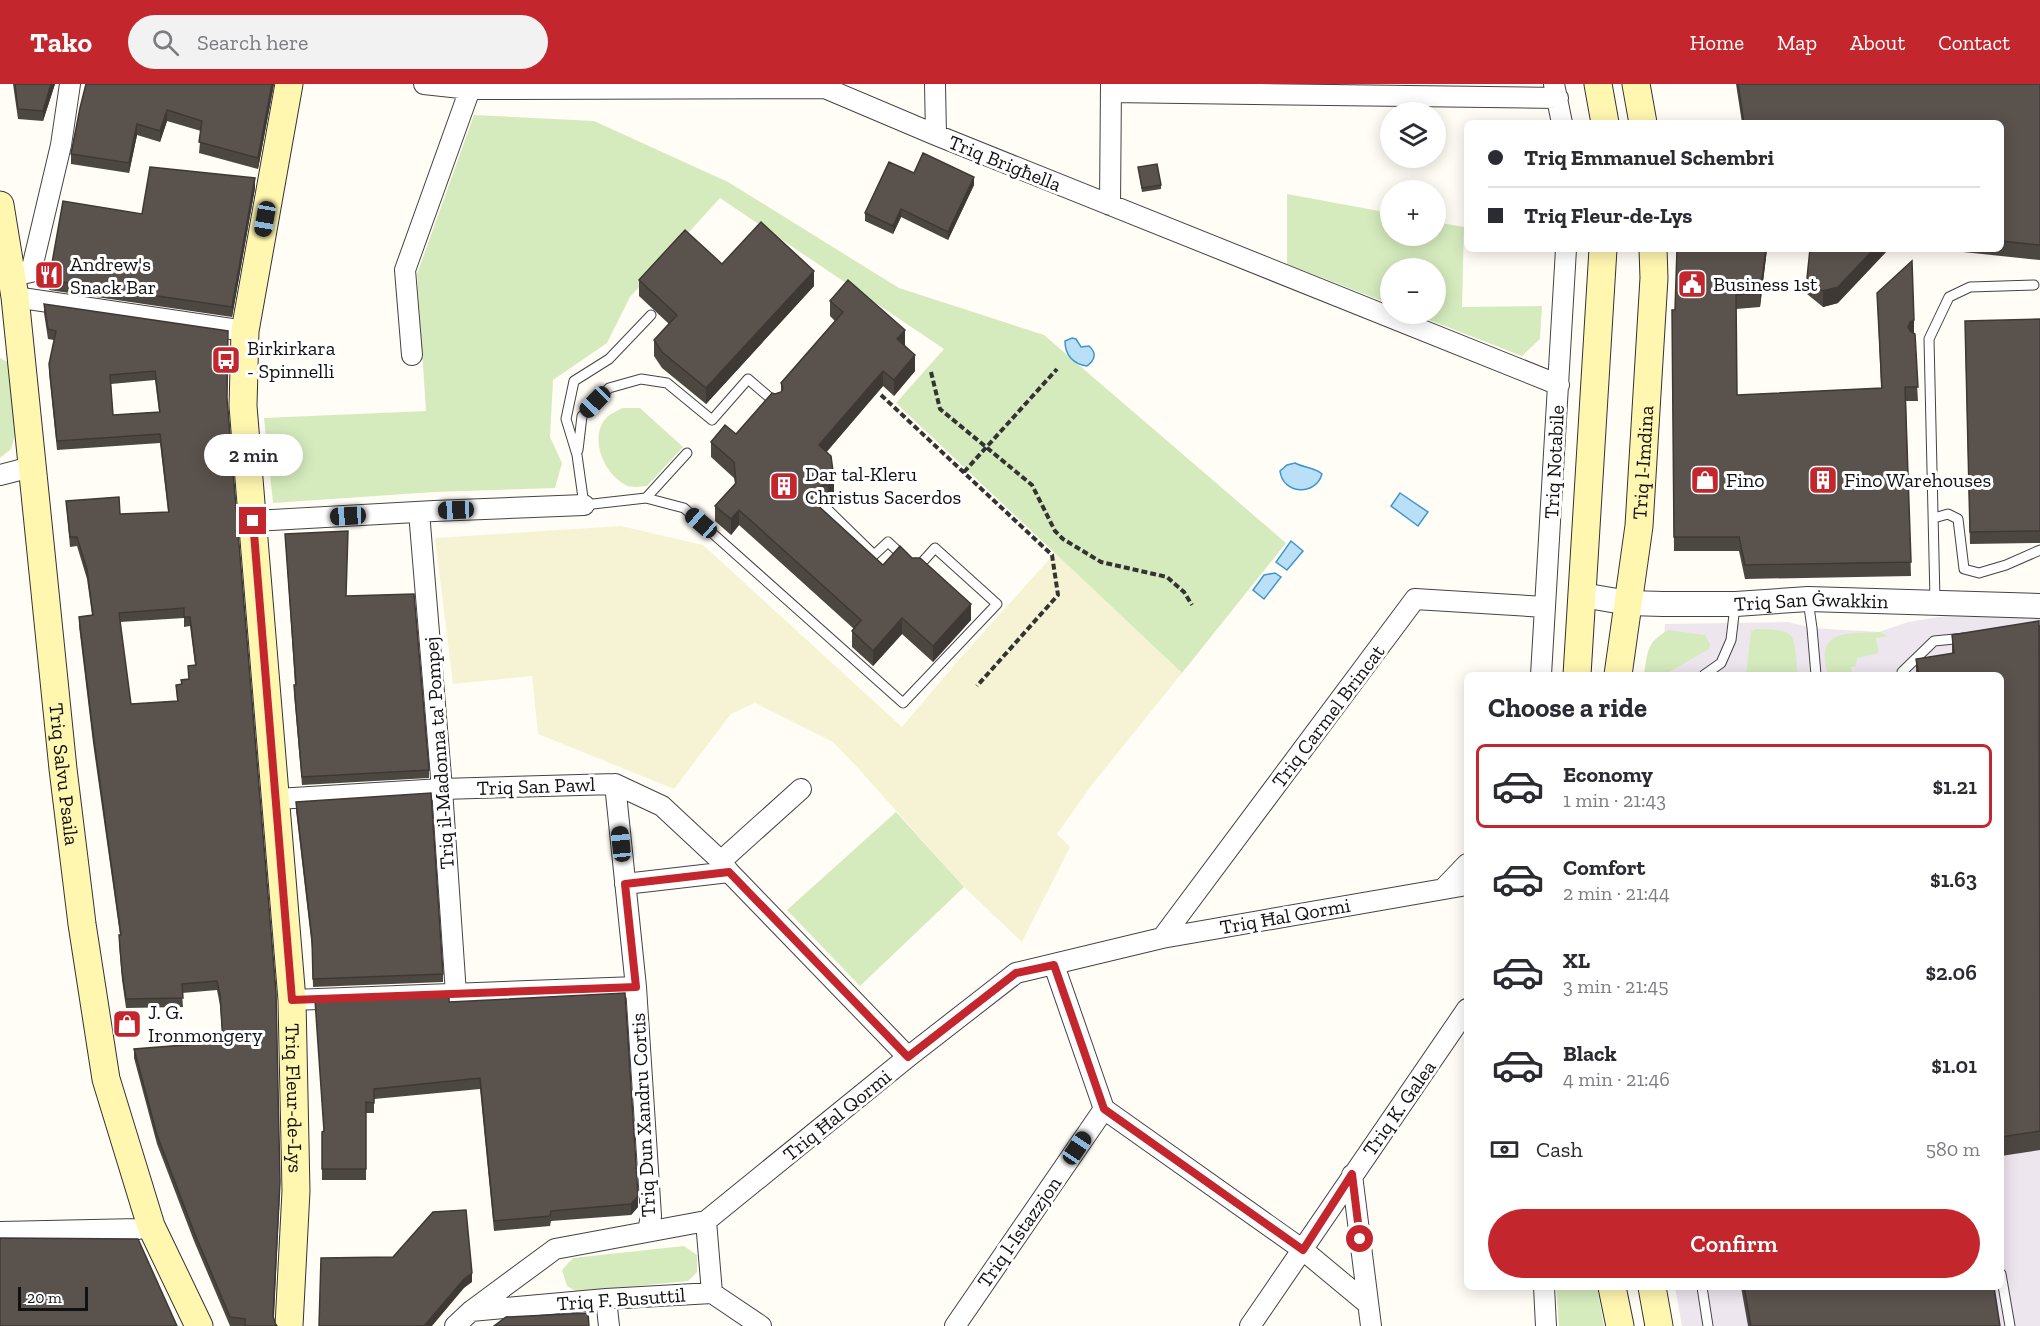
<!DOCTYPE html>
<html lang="en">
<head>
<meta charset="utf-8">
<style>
	body { margin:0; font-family:"Zilla Slab",serif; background:#f2f2f3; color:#2b2b33; height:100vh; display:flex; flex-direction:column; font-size:22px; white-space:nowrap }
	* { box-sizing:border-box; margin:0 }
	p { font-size:20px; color:#7c7c81 }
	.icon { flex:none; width:33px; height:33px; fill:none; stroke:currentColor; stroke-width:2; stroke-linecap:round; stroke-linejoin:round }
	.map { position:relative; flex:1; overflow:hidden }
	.sheet { position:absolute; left:1464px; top:588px; width:540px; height:618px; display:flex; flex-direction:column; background:#fff; border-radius:9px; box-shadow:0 3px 15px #0003 }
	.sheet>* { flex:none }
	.hud { position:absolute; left:1464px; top:36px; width:540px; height:132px; border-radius:9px; box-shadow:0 3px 15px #0003; display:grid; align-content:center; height:132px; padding:0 24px; background:#fff }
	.fabs { position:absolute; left:1380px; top:18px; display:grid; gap:12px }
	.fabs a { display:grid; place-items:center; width:66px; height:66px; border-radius:50%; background:#fff; box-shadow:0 3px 15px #0003; font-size:30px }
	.scale { position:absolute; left:18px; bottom:15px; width:70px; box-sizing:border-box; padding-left:6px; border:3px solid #111; border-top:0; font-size:16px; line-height:21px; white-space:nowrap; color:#111; -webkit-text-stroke:4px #fff; paint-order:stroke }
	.end { position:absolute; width:27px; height:27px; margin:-14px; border:8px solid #c4262e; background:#fff; box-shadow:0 0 0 3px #fff }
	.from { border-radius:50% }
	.bubble { position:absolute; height:42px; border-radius:21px; background:#fff; box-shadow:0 3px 15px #0003; font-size:20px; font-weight:600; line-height:42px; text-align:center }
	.car { position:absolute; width:18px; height:36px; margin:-18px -9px; border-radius:8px; box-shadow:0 0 4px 2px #0007; background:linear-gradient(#222 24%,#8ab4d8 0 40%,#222 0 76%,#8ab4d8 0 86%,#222 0) }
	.hud b { display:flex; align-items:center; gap:21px; height:57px; font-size:22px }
	.hud b+b { border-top:2px solid #e1e1e2 }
	.hud i { width:15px; height:15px; background:#2b2b33 }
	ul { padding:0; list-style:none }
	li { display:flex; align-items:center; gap:18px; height:84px; margin:0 12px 9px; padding:0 12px; border:3px solid transparent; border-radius:9px }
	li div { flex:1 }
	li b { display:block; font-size:22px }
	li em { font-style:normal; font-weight:600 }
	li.selected { border-color:#c4262e }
	li>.icon { width:54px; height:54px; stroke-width:1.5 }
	h2 { padding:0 24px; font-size:27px; line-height:72px }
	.pay { display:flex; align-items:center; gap:15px; height:66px; padding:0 24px; font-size:22px }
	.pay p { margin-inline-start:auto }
	.action { display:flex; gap:12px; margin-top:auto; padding:12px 24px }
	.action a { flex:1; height:69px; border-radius:36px; background:#c4262e; color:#fff; font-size:24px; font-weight:600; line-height:69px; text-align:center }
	header { display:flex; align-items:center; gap:36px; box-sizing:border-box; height:84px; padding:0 30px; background:#c4262e; color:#fff }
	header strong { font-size:28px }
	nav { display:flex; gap:33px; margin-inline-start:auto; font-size:21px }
	.search { width:420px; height:54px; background:#f2f2f3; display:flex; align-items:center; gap:15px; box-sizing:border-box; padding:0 21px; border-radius:33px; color:#7c7c81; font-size:22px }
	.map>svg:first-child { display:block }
	.industrial { fill:#eee6ef }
	.farmland { fill:#f6f3d4 }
	.green { fill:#d5ebbd }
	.water { fill:#b9e0f7; stroke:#3f96cf; stroke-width:1.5 }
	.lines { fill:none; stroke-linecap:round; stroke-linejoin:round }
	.service-casing { stroke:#444; stroke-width:11 }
	.minor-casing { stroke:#444; stroke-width:22 }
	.tertiary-casing { stroke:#444; stroke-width:26 }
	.secondary-casing { stroke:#333; stroke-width:29 }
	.path { stroke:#333; stroke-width:4; stroke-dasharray:6 3; stroke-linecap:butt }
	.service { stroke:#fff; stroke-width:9 }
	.minor { stroke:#fff; stroke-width:20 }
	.tertiary { stroke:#fff; stroke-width:24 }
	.secondary { stroke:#fff6b0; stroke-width:27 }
	.wall { fill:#4d4742; fill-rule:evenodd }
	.shaded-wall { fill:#3f3936 }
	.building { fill:#5a524d; stroke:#3f3936; stroke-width:1.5; fill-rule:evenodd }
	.route { stroke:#c4262e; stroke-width:8 }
	.labels { text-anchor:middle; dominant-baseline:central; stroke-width:6; stroke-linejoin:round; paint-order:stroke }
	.street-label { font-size:20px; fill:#111; stroke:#fff }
	.poi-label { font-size:20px; fill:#111; stroke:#fff; text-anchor:start }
</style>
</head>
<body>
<header>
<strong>Tako</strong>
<div class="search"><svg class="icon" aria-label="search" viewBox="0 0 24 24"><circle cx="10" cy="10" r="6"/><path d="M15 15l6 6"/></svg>Search here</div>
<nav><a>Home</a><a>Map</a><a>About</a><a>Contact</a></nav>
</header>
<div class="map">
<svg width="2040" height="1242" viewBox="0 0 2040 1242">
	<rect width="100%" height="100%" fill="#fffdf5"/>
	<!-- industrial -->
	<path class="industrial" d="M2040,527V1242H1682L1675,1203H2001V591H1661L1665,540L1788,538L1812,544L1879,548L1908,538L1939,533Z"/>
	<!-- farmland -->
	<path class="farmland" d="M621,442L703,461L902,643L956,579L1055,469L1182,589L1091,702L1057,750L1070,763L1022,858L964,803L858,684L833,658L755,619L731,630L674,705L538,650L532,592L453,600L435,454Z"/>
	<!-- green -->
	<path class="green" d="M474,31L594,37L728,98L899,204L1044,251L1286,459L1182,589L896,319L944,265L720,114L630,213L607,259L553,296L550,353L562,379L555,404L434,408L273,419L264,334L426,327L417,190Z
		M1287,110L1390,129V152H1436V138L1464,143L1462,223L1542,222L1540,255L1522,272L1414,230H1436V184H1390V220L1287,180Z
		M0,274L9,279L15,351L11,365L0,374Z
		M622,324H640L683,363L647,402C642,402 633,404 628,402C605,392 588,355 606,334C610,330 617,327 622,324Z
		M1755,545C1800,545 1793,550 1798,591H1746L1751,547Z
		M1668,546L1705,551L1710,560L1709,565L1664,591H1644C1648,567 1646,559 1668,546Z
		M1880,548L1888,552L1876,554L1879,569L1857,574L1856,582L1851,583L1852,589L1828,590C1814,544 1848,550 1880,548Z
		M896,728L964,803L860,902L787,826Z
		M684,1162L697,1171V1188L688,1197L577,1208L567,1202L562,1186L573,1174Z
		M1556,1203H1597L1604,1242H1559Z"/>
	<!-- water -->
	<path class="water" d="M1072,254L1076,255L1081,263L1089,262C1097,269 1095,276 1087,282C1073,280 1065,271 1065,257Z
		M1295,379C1304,384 1315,383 1322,390C1316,412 1283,411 1280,387L1287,381Z
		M1400,409L1428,428L1418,442L1391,422Z
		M1291,457L1303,467L1287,486L1276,478Z
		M1275,489L1281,493L1264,515L1253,506L1264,491Z"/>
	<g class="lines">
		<!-- service casing -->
		<g class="service-casing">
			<path id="service" d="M651,231L609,275L574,297L566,335L577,371L584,421L646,414L687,369
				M578,366L582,332L609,304L641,295L667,299L712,336L748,295L776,319
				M646,414L684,424L903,619L997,520L935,464L917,484
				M825,423L874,471L888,458L904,473
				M1934,434L1948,430L1958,435L1964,485L1979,489L2006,481L2040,466
				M1808,516L1812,544L1816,591
				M1935,516L1929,255L1949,213L1970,203L2034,201
				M1704,591L1721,579L1731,556L1735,522
				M1902,591V588L1934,557L1965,554
				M2001,1190L2010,1242
				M1702,1203L1708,1242"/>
		</g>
		<!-- minor casing -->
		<g class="minor-casing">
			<path id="minor" d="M424,0L470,5L825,4L936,51L1559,301
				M935,0L936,51
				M1554,0L1562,39
				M1111,8L1558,14
				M1110,121L1111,0
				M12,192L31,188L61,61L70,0
				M15,213L245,247
				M412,271L405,186L470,5
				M0,391L31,383
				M419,428L442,705L456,910
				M253,437L434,427L584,421
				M1541,591L1566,165
				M615,700L636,903L651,1132L648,1147
				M277,715L442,705L615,700L662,722L721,777L729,788
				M721,777L801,705
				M625,800L729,788L908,973
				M1443,805L1467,780
				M1162,854L1415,515L1545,523
				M1054,881L1104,1025L1303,1166L1368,1220
				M292,916L636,903
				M1352,1091L1371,1242
				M706,1137L712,1209
				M0,1148L138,1145L151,1142
				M1544,1203L1546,1242
				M606,1215L609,1242
				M471,1227L606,1215L712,1209L761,1242
				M455,1242L471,1227L555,1165L706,1137L908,973L1016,889L1162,854L1467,801
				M955,1242L1104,1025
				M1250,1242L1467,925"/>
		</g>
		<!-- tertiary casing -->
		<g class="tertiary-casing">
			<g id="tertiary">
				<path id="s1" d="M1582,511L1629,519L1663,520H1736L1808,515L2040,522"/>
			</g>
		</g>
		<!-- secondary casing -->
		<g class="secondary-casing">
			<g id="secondary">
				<path id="s2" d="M289,0L245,247L243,322L292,916L296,1107L289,1242"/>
				<path d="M1598,0L1605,39"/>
				<path d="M1636,0L1643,39"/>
				<path id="s3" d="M0,121L15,213L63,685L82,840L106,995L151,1142L199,1242"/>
				<path d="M1577,591L1603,165"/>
				<path id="s4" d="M1618,591L1639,442L1654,194L1653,165"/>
				<path d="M1612,1203L1620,1242"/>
				<path d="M1652,1203L1659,1242"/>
			</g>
		</g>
		<!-- path -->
		<path class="path" d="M931,288L940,325L1032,401L1055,447L1063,455L1101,478L1167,493L1184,508L1192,521
			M881,311L1052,471L1058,511L977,602
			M964,388L1057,285"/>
		<!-- service -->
		<use href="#service" class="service"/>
		<!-- minor -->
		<use href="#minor" class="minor"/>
		<!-- tertiary -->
		<use href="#tertiary" class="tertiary"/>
		<!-- secondary -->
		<use href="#secondary" class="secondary"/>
	</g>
	<!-- wall -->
	<path class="wall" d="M13,0H55L43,37L18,35Z
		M86,0H274L258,85L199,69L201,47L167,37L160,58L137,51L129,89L71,80V70Z
		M1736,0H2040V176L1934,165H2001V39H1742Z
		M1138,83L1161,101V105L1142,108Z
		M914,89L974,101L948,156L901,133L893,150L865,137V129Z
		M255,104L232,233L49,206V196L142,130Z
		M1677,165H1767L1760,223L1736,225L1737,311L1881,304L1877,209L1914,249L1918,317H1906L1911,492L1745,495L1739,467H1674L1672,226H1675Z
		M722,180L814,202L706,320L662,284L654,272V256L669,240L639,212V196Z
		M1807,194L1838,219L1823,223L1807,210Z
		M830,217L905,261L915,287L894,312L883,302L826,368L834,411L828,417L824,416L820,419V423L883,481L971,536L933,578L902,550L873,582L852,563V547L854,545L739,441L731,451L715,437V422L735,400L734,394L711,373V358L736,350L775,310L781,308V299L835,237L830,232Z
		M44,220L227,314L280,1107L274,1234L275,1239L277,1242H230L194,1157L157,1060L134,974V965L223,958L220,921L217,906L182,909L183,923L126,924L122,896L119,860L120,851L93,659L79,542V533L92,531L87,495L77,462L70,463L66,417L120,430L168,428L160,359L57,366L49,289V280L54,256L48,255L44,229ZM155,296L159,328L113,331L111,300ZM184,534V543L190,542L195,581L188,582L189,595L181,596V600L176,601L177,617L131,620L120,538Z
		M2040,235V459L1970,460L1965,249Z
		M285,450L347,512L429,686V694L302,701L294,609V601H295Z
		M2040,541V1066L2001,1072V591H1916V575L1952,570V551Z
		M296,718L443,890V898L313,903L312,864L296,726Z
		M315,916L449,918L638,1123L631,1131L551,1137L550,1142L494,1147L480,1005L374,1015V1029H366V1096H322V1048L324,1047Z
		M1741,1203H1994L2000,1242H1748Z"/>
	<!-- shaded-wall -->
	<path class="shaded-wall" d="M51,0H55L43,37V27Z
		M272,0H274L258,85V74Z
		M167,26V37L160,58V47Z
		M137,40V51L129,89V79Z
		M974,93V101L948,156V148Z
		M255,94V104L232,233V223Z
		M901,125V133L893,150V142Z
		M1766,165H1767L1760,223V209Z
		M1874,165H1889L1838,219L1823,223V207Z
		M814,187V202L706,320V304Z
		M1914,236V250L1910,252L1908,243L1910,238Z
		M905,246V261L897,271V255Z
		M915,271V287L894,312V296Z
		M883,287V302L819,377V361Z
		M834,395V411L828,417V402Z
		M824,401V416L820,419V427L814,418L820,403Z
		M739,426V441L731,451V435Z
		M971,520V536L933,578V562Z
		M902,534V550L873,582V567Z
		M638,1112V1123L631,1131V1120Z
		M472,1189V1198L464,1204L432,1242H424L464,1195Z"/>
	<!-- building -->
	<path class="building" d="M15,0H51L43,27L18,25Z
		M86,0H272L258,74L199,58L202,37L167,26L160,47L137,40L129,79L71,70L80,24Z
		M1738,0H2040V161L2001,157V39H1744Z
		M923,69L974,93L948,148L901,125L893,142L865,129L889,78L914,89Z
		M1157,80L1161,101L1142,104L1138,83Z
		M150,83L255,94L232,223L49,196L63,117L142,130Z
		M761,138L814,187L706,304L662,268L654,256L677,231L639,196L685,146L722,180Z
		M1677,165H1766L1760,209L1736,211L1737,311L1882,304L1877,209L1912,177L1914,236L1910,238L1908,243L1910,247L1915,250L1918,303H1905L1911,478L1745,481L1739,453H1674L1672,226H1675Z
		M1810,165H1874L1838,203L1823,207L1807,194Z
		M848,196L905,246L897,255L915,271L894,296L883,287L819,361L831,372L834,395L828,402L824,401L820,403V411L814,418L883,481L900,462L912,474H920L971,520L933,562L902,534L873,567L852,547L861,536L739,426L731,435L715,422L736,399L734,378L711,358L725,341L736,350L772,309L775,310L781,308L783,304L781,299L843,228L830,217Z
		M44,220L228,247L227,314L276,908L280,1098L273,1232L275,1239L277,1242H245V1235L230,1233L194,1148L157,1051L134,965L223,958L220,911L217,897L182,900L183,914L126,915L122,887L119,851H121L93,649L79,533L93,531L87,486L77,453H70L66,417L119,413L120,430L169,428L160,350L57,357L49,280L56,247L48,245ZM155,287L160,328L113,331L110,291ZM184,524V533H190L196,581L188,582L189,595L181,596L182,600L176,601L178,617L131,620L119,529Z
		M2040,235V447L1970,448L1965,237Z
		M348,447L346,512L414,510L429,686L302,693L294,601H296L285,450Z
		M2039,537L2040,1047L2001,1053V591H1919L1916,575L1954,569L1952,551Z
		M431,709L443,890L313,895L312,855L296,718Z
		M625,909L638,1112L631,1120L551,1127L550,1132L494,1137L480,994L374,1005V1019L366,1018V1085H322V1048L324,1047L315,916L449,911V918Z
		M466,1126L472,1189L464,1195L424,1242H319L321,1174L393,1173L433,1128Z
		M0,1154L138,1155L177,1242H0Z
		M1744,1203H1994L2000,1242H1751Z
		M588,1229L589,1242H494L506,1233Z"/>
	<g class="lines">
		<!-- route -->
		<path class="route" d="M253,437L292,916L636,903L625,800L729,788L908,973L1016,889L1054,881L1104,1025L1303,1166L1352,1090L1360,1155"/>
	</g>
	<!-- icons -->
	<defs>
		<g id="restaurant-square" transform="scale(1.5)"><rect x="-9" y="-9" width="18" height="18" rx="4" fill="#c4262e" stroke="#fff"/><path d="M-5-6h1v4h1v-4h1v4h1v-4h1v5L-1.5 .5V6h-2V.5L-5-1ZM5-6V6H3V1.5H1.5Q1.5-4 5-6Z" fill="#fff"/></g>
		<g id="civic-square" transform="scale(1.5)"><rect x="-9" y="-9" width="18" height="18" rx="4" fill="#c4262e" stroke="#fff"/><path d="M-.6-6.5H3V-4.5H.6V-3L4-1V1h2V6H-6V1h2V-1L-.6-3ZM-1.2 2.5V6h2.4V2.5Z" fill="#fff"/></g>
		<g id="bus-square" transform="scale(1.5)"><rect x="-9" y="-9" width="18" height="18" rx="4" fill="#c4262e" stroke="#fff"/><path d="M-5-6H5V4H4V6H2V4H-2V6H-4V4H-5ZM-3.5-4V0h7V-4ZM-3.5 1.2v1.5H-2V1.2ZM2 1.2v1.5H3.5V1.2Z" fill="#fff"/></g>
		<g id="shop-square" transform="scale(1.5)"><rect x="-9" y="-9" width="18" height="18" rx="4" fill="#c4262e" stroke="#fff"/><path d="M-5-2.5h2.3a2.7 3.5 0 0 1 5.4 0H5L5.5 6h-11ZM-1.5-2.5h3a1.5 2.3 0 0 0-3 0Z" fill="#fff"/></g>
		<g id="building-square" transform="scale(1.5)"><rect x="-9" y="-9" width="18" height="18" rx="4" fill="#c4262e" stroke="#fff"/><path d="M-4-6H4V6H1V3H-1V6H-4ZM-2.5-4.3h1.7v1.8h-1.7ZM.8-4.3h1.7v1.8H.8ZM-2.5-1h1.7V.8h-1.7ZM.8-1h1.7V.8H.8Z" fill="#fff"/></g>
	</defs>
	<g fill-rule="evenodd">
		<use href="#restaurant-square" x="49" y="191"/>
		<use href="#civic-square" x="1692" y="200"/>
		<use href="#bus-square" x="226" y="276"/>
		<use href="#shop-square" x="1705" y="396"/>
		<use href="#building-square" x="1823" y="396"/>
		<use href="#building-square" x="784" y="402"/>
		<use href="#shop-square" x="127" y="940"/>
	</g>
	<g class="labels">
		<!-- street labels -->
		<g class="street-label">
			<text transform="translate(1005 79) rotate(22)">Triq Brigħella</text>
			<text transform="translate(1554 378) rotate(-87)">Triq Notabile</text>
			<text stroke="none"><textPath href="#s4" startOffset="214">Triq l-Imdina</textPath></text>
			<text stroke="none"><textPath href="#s1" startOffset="230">Triq San Ġwakkin</textPath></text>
			<text transform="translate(1328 632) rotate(-53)">Triq Carmel Brincat</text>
			<text transform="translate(439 669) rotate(-94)">Triq il-Madonna ta' Pompej</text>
			<text stroke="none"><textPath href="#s3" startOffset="573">Triq Salvu Psaila</textPath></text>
			<text transform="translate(536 702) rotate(-2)">Triq San Pawl</text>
			<text transform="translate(1285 832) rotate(-10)">Triq Ħal Qormi</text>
			<text stroke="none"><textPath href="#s2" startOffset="1020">Triq Fleur-de-Lys</textPath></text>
			<text transform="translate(1399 1024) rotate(-55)">Triq K. Galea</text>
			<text transform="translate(643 1031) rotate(-93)">Triq Dun Xandru Cortis</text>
			<text transform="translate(837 1031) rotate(-39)">Triq Ħal Qormi</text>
			<text transform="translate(1019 1148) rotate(-55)">Triq l-Istazzjon</text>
			<text transform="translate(621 1215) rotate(-4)">Triq F. Busuttil</text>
		</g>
		<!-- poi labels -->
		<g class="poi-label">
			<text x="70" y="180">Andrew's<tspan x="70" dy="23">Snack Bar</tspan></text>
			<text x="1713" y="200">Business 1st</text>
			<text x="247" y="264">Birkirkara<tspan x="247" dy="23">- Spinnelli</tspan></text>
			<text x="805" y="390">Dar tal-Kleru<tspan x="805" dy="23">Christus Sacerdos</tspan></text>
			<text x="1726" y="396">Fino</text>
			<text x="1844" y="396">Fino Warehouses</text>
			<text x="148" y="928">J. G.<tspan x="148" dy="23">Ironmongery</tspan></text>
		</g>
	</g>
</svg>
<div class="fabs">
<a><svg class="icon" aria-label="layers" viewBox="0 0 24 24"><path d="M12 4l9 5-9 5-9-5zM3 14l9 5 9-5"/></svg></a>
<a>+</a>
<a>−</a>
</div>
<div class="scale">20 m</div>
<i class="end from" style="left:1360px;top:1155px"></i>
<i class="end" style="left:253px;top:437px"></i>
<div class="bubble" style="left:204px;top:350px;width:99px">2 min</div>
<i class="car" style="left:265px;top:135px;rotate:190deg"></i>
<i class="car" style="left:595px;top:318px;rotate:224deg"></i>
<i class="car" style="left:456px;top:426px;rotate:268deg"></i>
<i class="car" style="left:348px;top:432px;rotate:267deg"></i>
<i class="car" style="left:701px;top:439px;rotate:311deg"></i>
<i class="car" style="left:621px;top:760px;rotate:354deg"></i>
<i class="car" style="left:1077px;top:1064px;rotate:34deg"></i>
<div class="hud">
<b><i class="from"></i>Triq Emmanuel Schembri</b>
<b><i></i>Triq Fleur-de-Lys</b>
</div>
<section class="sheet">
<h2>Choose a ride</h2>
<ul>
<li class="selected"><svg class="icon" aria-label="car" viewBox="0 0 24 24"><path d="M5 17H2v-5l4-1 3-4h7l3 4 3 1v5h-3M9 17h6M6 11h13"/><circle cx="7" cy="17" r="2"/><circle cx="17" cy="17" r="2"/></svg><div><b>Economy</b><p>1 min · 21:43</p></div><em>$1.21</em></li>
<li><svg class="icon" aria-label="car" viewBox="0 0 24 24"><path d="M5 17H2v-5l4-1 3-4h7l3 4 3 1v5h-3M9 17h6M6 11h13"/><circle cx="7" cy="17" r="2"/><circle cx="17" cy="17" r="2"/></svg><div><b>Comfort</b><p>2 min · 21:44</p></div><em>$1.63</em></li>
<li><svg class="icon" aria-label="car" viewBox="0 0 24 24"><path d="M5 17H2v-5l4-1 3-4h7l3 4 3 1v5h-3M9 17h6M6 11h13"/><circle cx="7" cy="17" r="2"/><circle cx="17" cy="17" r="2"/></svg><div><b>XL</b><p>3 min · 21:45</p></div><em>$2.06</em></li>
<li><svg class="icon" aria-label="car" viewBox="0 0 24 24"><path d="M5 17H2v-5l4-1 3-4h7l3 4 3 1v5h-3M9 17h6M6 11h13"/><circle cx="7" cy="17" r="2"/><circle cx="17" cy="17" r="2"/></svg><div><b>Black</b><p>4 min · 21:46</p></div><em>$1.01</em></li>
</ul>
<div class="pay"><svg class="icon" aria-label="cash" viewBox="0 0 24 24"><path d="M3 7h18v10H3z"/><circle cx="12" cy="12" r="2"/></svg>Cash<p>580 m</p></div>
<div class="action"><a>Confirm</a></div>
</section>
</div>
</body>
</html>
